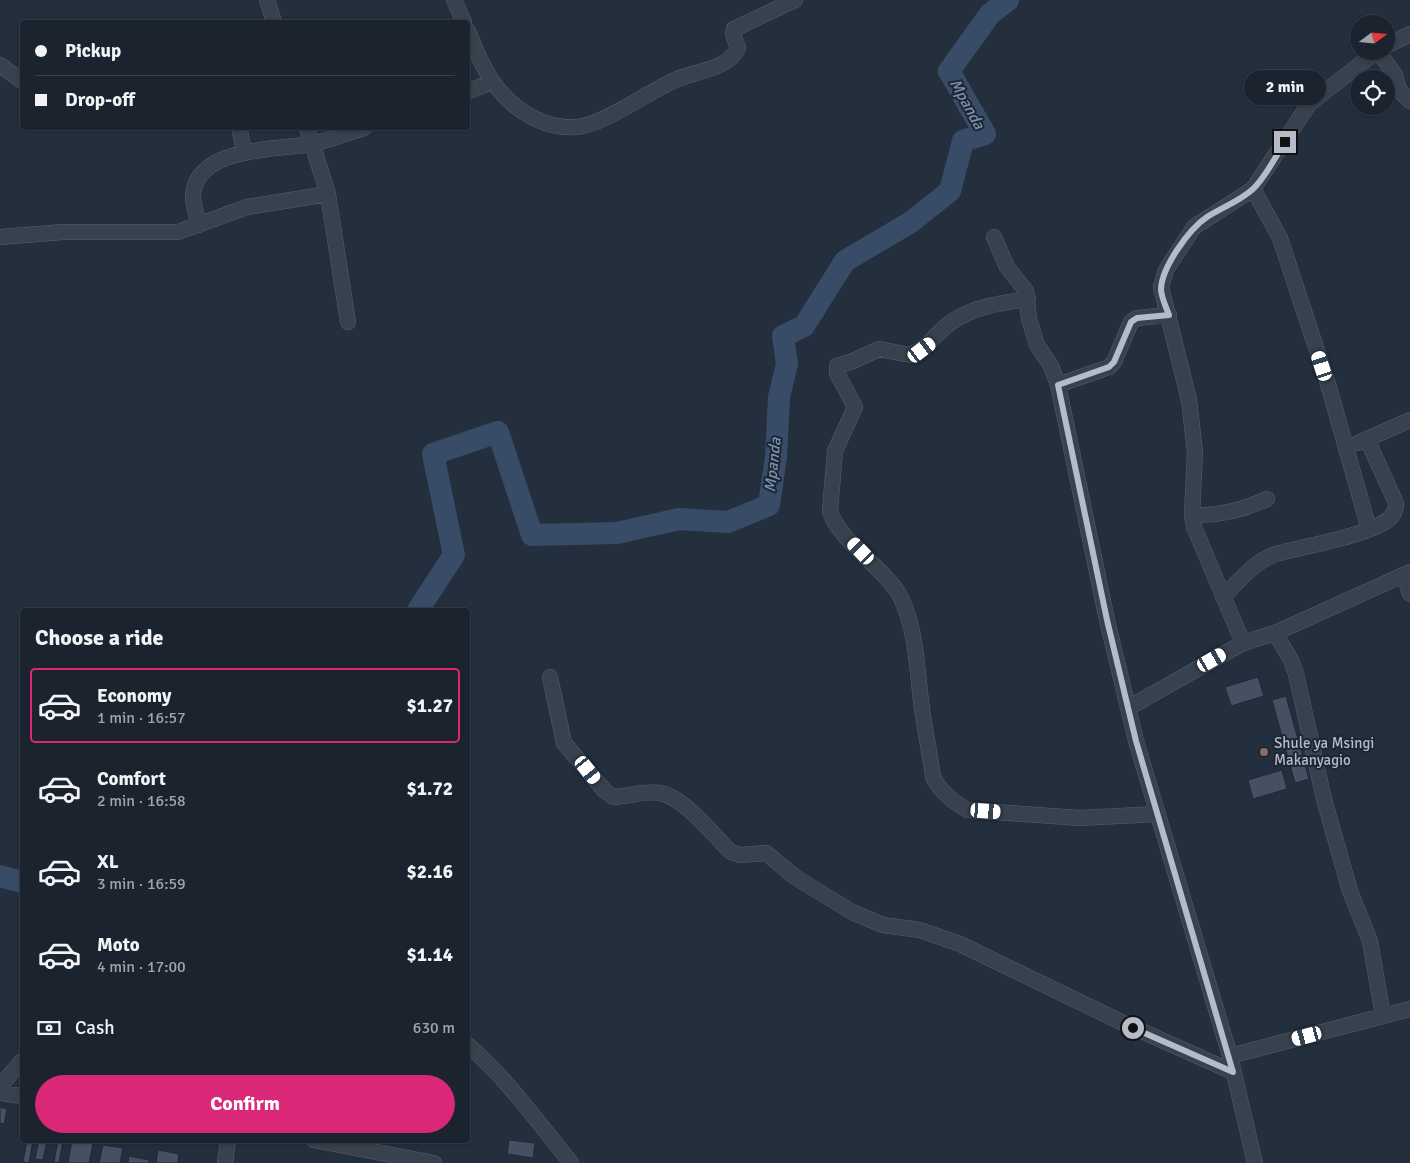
<!DOCTYPE html>
<html lang="en">
<head>
<meta charset="utf-8">
<style>
	body { margin:0; font-family:Signika,sans-serif; background:#242b36; color:#f1f3f6; height:100vh; display:flex; flex-direction:column; font-size:19px; white-space:nowrap }
	* { box-sizing:border-box; margin:0 }
	p { font-size:16px; color:#a0a4aa }
	.icon { flex:none; width:28px; height:28px; fill:none; stroke:currentColor; stroke-width:2; stroke-linecap:round; stroke-linejoin:round }
	.map { position:relative; flex:1; overflow:hidden }
	.drawer { position:absolute; left:20px; top:608px; width:450px; height:535px; display:flex; flex-direction:column; background:#1b232e; border-radius:5px; box-shadow:0 1px 4px #0004,0 0 0 1px #39404a }
	.drawer>* { flex:none }
	.banner { position:absolute; left:20px; top:20px; width:450px; height:110px; border-radius:5px; box-shadow:0 1px 4px #0004,0 0 0 1px #39404a; display:grid; align-content:center; height:110px; padding:0 15px; background:#1b232e }
	.needle { width:32px; rotate:74deg }
	.buttons { position:absolute; left:1350px; top:15px; display:grid; gap:10px }
	.buttons a { display:grid; place-items:center; width:45px; height:45px; border-radius:50%; background:#1b232e; box-shadow:0 1px 4px #0004,0 0 0 1px #39404a; font-size:25px }
	.end { position:absolute; width:22px; height:22px; margin:-11px; border:6px solid #b4bcc9; background:#111; box-shadow:0 0 0 2px #111 }
	.from { border-radius:50% }
	.bubble { position:absolute; height:35px; border-radius:18px; background:#1b232e; box-shadow:0 1px 4px #0004,0 0 0 1px #39404a; font-size:16px; font-weight:700; line-height:35px; text-align:center }
	.car { position:absolute; width:15px; height:30px; margin:-15px -8px; border-radius:6px; box-shadow:0 0 4px 1px #0007; background:linear-gradient(#fff 24%,#345 0 40%,#fff 0 76%,#345 0 86%,#fff 0) }
	.banner b { display:flex; align-items:center; gap:18px; height:48px; font-size:19px }
	.banner b+b { border-top:1px solid #39404a }
	.banner i { width:12px; height:12px; background:#f1f3f6 }
	ul { padding:0; list-style:none }
	li { display:flex; align-items:center; gap:15px; height:75px; margin:0 10px 8px; padding:0 5px; border:2px solid transparent; border-radius:5px }
	li div { flex:1 }
	li b { display:block; font-size:19px }
	li em { font-style:normal; font-weight:700 }
	li.current { border-color:#db2777 }
	li>.icon { width:45px; height:45px; stroke-width:1.5 }
	h2 { padding:0 15px; font-size:22px; line-height:60px }
	.pay { display:flex; align-items:center; gap:12px; height:55px; padding:0 15px; font-size:19px }
	.pay p { margin-inline-start:auto }
	.action { display:flex; gap:10px; margin-top:auto; padding:10px 15px }
	.action a { flex:1; height:58px; border-radius:30px; background:#db2777; color:#fff; font-size:20px; font-weight:700; line-height:58px; text-align:center }
	.map>svg:first-child { display:block }
	.lines { fill:none; stroke-linecap:round; stroke-linejoin:round }
	.river { stroke:#394c67; stroke-width:22 }
	.building { fill:#455162; stroke:#1f2835 }
	.minor-casing { stroke:#565f6c; stroke-width:16 }
	.minor { stroke:#38414e; stroke-width:15 }
	.route { stroke:#b4bcc9; stroke-width:6 }
	.education-dot { fill:#8d6e63; stroke:#1d2633; stroke-width:2 }
	.labels { text-anchor:middle; dominant-baseline:central; stroke-width:4; stroke-linejoin:round; paint-order:stroke }
	.poi-label { font-size:15px; fill:#b4bcc9; stroke:#1d2633; text-anchor:start }
	.water-label { font-size:16px; font-style:italic; fill:#7c92b1; stroke:#1d2633 }
</style>
</head>
<body>
<div class="map">
<svg width="1410" height="1163" viewBox="0 0 1410 1163">
	<rect width="100%" height="100%" fill="#242f3e"/>
	<g class="lines">
		<!-- river -->
		<path class="river" d="M418,610L454,555L433,454L498,432L532,535L617,533L679,519L728,522L769,505L776,457L779,397L787,364L783,336L804,326L845,261L911,222L950,191L963,141L985,134L949,71L990,14L1008,0
			M0,876L22,882"/>
	</g>
	<!-- building -->
	<path class="building" d="M1258,677L1264,696L1231,706L1225,687Z
		M1286,696L1309,779L1295,783L1272,700Z
		M1282,770L1287,789L1253,799L1248,780Z
		M0,1107L7,1109L4,1124L0,1123Z
		M27,1140H33L29,1163L23,1162Z
		M39,1140H47L43,1160L35,1159Z
		M58,1140H63L59,1163L54,1162Z
		M72,1140L93,1144L89,1163H68Z
		M509,1140L535,1143L533,1158L507,1154Z
		M103,1145L123,1148L120,1163H99Z
		M158,1150L179,1154L178,1163H156Z
		M129,1156L149,1160V1163H128Z"/>
	<g class="lines">
		<!-- minor casing -->
		<g class="minor-casing">
			<path id="minor" d="M267,0L274,22
				M454,0L464,22
				M468,31C475,48 482,67 493,82C516,115 559,139 598,121C625,110 649,92 675,80C695,71 728,70 738,48L733,34L734,29L795,0
				M1386,46L1410,34
				M1378,51L1395,75L1399,90L1410,101
				M0,65L22,81
				M468,91L493,82
				M239,128L245,153
				M307,128L328,194L348,322
				M1253,189L1280,238L1328,384L1369,529
				M199,225C196,215 193,205 193,195C197,146 278,150 312,144C329,140 347,133 364,128
				M0,237L63,232H178L247,207L328,194
				M994,237L1007,267L1026,291L1029,319L1037,345L1051,366L1058,385L1107,620L1136,741L1230,1056L1255,1163
				M1028,299C1002,303 976,306 953,321C936,332 932,345 910,355L879,349L853,361L837,366V373L855,407L835,451L830,511C840,543 883,566 900,596C917,629 917,673 922,709C925,731 930,754 933,777C941,792 952,801 967,810L1080,818L1157,814
				M1058,385L1109,367L1114,362L1131,322L1137,318L1169,315
				M1358,443L1410,420
				M1192,515C1218,516 1243,510 1267,499
				M1404,575L1410,594
				M1223,597C1238,582 1253,563 1273,555C1301,546 1372,536 1391,517C1395,513 1396,509 1396,503L1367,439
				M1275,633L1291,660L1296,674L1324,799L1350,891L1370,941L1383,1016
				M1243,643L1194,527L1192,515L1195,452L1189,400L1161,287L1166,270L1194,227L1253,189L1309,104L1377,51
				M550,677L564,743L604,790L613,797C628,797 645,790 660,793C684,797 713,835 731,852L740,855L766,853L795,877L852,912L883,925L920,930L960,944L1119,1021L1233,1072
				M1135,704L1243,643L1275,633L1410,572
				M468,1045C507,1079 538,1122 571,1163
				M1230,1056L1410,1009
				M0,1086L22,1061
				M0,1093L22,1096
				M314,1140L434,1163
				M225,1163L228,1140"/>
		</g>
		<!-- minor -->
		<use href="#minor" class="minor"/>
	</g>
	<g class="lines">
		<!-- route -->
		<path class="route" d="M1133,1028L1233,1072L1136,741L1107,620L1058,385L1109,367L1114,362L1131,322L1137,318L1169,315C1166,307 1162,299 1161,290C1161,268 1189,229 1207,217C1221,208 1240,201 1253,189C1266,177 1275,157 1285,142"/>
	</g>
	<!-- markers -->
	<circle class="education-dot" cx="1264" cy="752" r="5"/>
	<g class="labels">
		<!-- poi labels -->
		<g class="poi-label">
			<text x="1274" y="743">Shule ya Msingi<tspan x="1274" dy="17">Makanyagio</tspan></text>
		</g>
		<!-- water labels -->
		<g class="water-label">
			<text transform="translate(967 104) rotate(61)">Mpanda</text>
			<text transform="translate(773 465) rotate(-84)">Mpanda</text>
		</g>
	</g>
</svg>
<div class="buttons">
<a><svg class="needle" viewBox="-14 -14 28 28"><path d="M0-13l5 13h-10z" fill="#e53935"/><path d="M0 13l5-13h-10z" fill="#a0a4aa"/></svg></a>
<a><svg class="icon" aria-label="locate" viewBox="0 0 24 24"><circle cx="12" cy="12" r="6"/><path d="M12 2v4M12 18v4M2 12h4M18 12h4"/></svg></a>
</div>
<i class="end from" style="left:1133px;top:1028px"></i>
<i class="end" style="left:1285px;top:142px"></i>
<div class="bubble" style="left:1244px;top:70px;width:82px">2 min</div>
<i class="car" style="left:922px;top:350px;rotate:53deg"></i>
<i class="car" style="left:1322px;top:366px;rotate:342deg"></i>
<i class="car" style="left:861px;top:551px;rotate:316deg"></i>
<i class="car" style="left:1212px;top:660px;rotate:60deg"></i>
<i class="car" style="left:588px;top:770px;rotate:141deg"></i>
<i class="car" style="left:986px;top:811px;rotate:94deg"></i>
<i class="car" style="left:1307px;top:1036px;rotate:255deg"></i>
<div class="banner">
<b><i class="from"></i>Pickup</b>
<b><i></i>Drop-off</b>
</div>
<section class="drawer">
<h2>Choose a ride</h2>
<ul>
<li class="current"><svg class="icon" aria-label="car" viewBox="0 0 24 24"><path d="M5 17H2v-5l4-1 3-4h7l3 4 3 1v5h-3M9 17h6M6 11h13"/><circle cx="7" cy="17" r="2"/><circle cx="17" cy="17" r="2"/></svg><div><b>Economy</b><p>1 min · 16:57</p></div><em>$1.27</em></li>
<li><svg class="icon" aria-label="car" viewBox="0 0 24 24"><path d="M5 17H2v-5l4-1 3-4h7l3 4 3 1v5h-3M9 17h6M6 11h13"/><circle cx="7" cy="17" r="2"/><circle cx="17" cy="17" r="2"/></svg><div><b>Comfort</b><p>2 min · 16:58</p></div><em>$1.72</em></li>
<li><svg class="icon" aria-label="car" viewBox="0 0 24 24"><path d="M5 17H2v-5l4-1 3-4h7l3 4 3 1v5h-3M9 17h6M6 11h13"/><circle cx="7" cy="17" r="2"/><circle cx="17" cy="17" r="2"/></svg><div><b>XL</b><p>3 min · 16:59</p></div><em>$2.16</em></li>
<li><svg class="icon" aria-label="car" viewBox="0 0 24 24"><path d="M5 17H2v-5l4-1 3-4h7l3 4 3 1v5h-3M9 17h6M6 11h13"/><circle cx="7" cy="17" r="2"/><circle cx="17" cy="17" r="2"/></svg><div><b>Moto</b><p>4 min · 17:00</p></div><em>$1.14</em></li>
</ul>
<div class="pay"><svg class="icon" aria-label="cash" viewBox="0 0 24 24"><path d="M3 7h18v10H3z"/><circle cx="12" cy="12" r="2"/></svg>Cash<p>630 m</p></div>
<div class="action"><a>Confirm</a></div>
</section>
</div>
</body>
</html>
